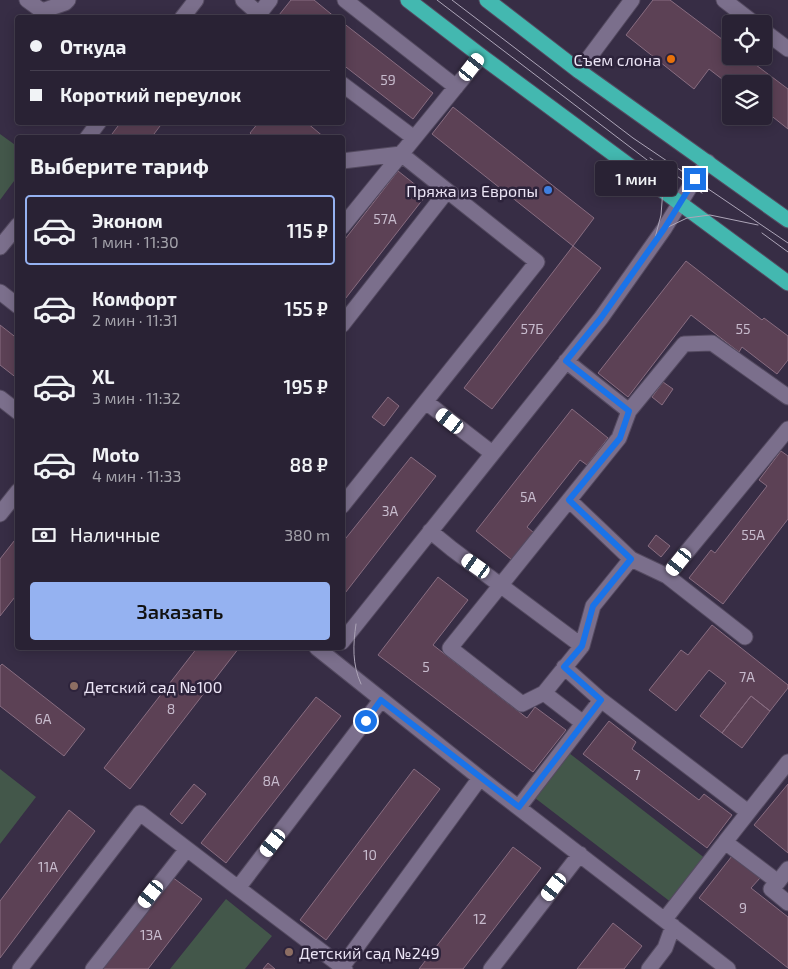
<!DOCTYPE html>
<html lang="ru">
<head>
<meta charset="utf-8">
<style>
	body { margin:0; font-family:"Exo 2",sans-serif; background:#352f40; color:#f1f3f6; height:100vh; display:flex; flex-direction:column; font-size:19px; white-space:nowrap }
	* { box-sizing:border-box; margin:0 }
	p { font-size:16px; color:#a5a4ac }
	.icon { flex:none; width:28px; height:28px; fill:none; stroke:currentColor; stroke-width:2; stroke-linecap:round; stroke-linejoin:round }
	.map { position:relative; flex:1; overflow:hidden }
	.details { position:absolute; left:15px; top:135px; width:330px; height:515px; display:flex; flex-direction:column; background:#292234; border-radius:5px; box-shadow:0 2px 12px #0003,0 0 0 1px #453f4f }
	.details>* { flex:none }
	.hud { position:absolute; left:15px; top:15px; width:330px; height:110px; border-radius:5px; box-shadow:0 2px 12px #0003,0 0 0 1px #453f4f; display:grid; align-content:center; height:110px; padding:0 15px; background:#292234 }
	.fabs { position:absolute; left:722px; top:15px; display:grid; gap:10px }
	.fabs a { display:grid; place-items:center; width:50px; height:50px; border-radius:5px; background:#292234; box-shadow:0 2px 12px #0003,0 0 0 1px #453f4f; font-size:25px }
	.end { position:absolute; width:22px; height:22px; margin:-11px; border:6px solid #1a73e8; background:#fff; box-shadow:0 0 0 2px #fff }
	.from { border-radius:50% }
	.bubble { position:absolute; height:35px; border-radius:5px; background:#292234; box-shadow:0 2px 12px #0003,0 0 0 1px #453f4f; font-size:16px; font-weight:600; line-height:35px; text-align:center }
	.car { position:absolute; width:15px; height:30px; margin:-15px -8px; border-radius:6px; box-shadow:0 0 4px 1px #0007; background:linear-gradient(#fff 24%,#345 0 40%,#fff 0 76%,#345 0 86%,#fff 0) }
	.hud b { display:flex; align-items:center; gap:18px; height:48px; font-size:19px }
	.hud b+b { border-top:1px solid #453f4f }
	.hud i { width:12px; height:12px; background:#f1f3f6 }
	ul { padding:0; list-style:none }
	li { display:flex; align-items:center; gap:15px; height:70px; margin:0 10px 8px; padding:0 5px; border:2px solid transparent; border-radius:5px }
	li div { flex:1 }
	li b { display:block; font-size:19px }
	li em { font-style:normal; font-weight:600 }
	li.current { border-color:#95b2f1 }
	li>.icon { width:45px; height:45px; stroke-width:1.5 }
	h2 { padding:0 15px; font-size:22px; line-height:60px }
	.pay { display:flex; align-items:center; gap:12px; height:55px; padding:0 15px; font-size:19px }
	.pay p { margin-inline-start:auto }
	.button { display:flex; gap:10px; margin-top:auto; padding:10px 15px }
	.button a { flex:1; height:58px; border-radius:5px; background:#95b2f1; color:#111; font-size:20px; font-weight:600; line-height:58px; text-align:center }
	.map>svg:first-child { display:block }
	.green { fill:#43574a }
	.building { fill:#5c4155; stroke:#886d81 }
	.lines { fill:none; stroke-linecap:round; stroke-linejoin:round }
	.minor-casing { stroke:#544a60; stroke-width:17 }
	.highway-casing { stroke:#544a60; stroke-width:17 }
	.minor { stroke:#7b6f8c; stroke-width:15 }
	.highway { stroke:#43b8b0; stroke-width:15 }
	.tram { stroke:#ada5b8; stroke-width:1 }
	.route { stroke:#1a73e8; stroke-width:6 }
	.food-dot { fill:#e8710a; stroke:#2d233b; stroke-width:2 }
	.shop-dot { fill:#3f7fe0; stroke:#2d233b; stroke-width:2 }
	.education-dot { fill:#8d6e63; stroke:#2d233b; stroke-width:2 }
	.labels { text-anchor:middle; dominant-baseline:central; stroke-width:5; stroke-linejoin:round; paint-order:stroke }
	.number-label { font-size:14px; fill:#c7bbcd }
	.poi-label { font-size:16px; fill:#ebe4f5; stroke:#2d233b; text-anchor:end }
</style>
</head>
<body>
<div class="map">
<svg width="788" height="969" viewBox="0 0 788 969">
	<rect width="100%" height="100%" fill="#372d45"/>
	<!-- green -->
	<path class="green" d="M0,134L18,147L17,177L0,200Z
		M569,753L706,859L672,903L535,798Z
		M0,769L36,797L0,844Z
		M226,899L272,936L245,969H170Z"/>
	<!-- building -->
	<path class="building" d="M291,0H314L336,18H282L279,15Z
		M653,0H670L731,46V56H744L788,89V129L764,110V84H731V86L709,69L694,89L626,35Z
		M342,22L433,93L413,119L342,64Z
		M453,107L594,218L573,246L432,134Z
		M121,122H163L151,138H109Z
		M259,122H306L325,138H255L250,133Z
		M398,171L427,194L342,303V243Z
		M573,246L601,268L492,409L464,388Z
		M686,261L762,320L764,318L788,336V360L777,374L742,347L739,352L691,315L628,397L598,373Z
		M0,325L18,339V379L0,365Z
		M663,382L673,389L662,405L652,397Z
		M388,397L399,406L384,426L372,417Z
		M572,409L608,438L587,465L580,460L527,527L534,533L512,560L476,531Z
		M781,451L788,456V519L723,604L689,578L711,550L715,553L767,486L759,480Z
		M411,457L436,476L342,597V543Z
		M656,535L670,546L661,557L648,546Z
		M18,536V593L0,616V559Z
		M438,577L468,600L433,645L527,718L535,707L566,730L533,772L378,655Z
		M712,625L788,685V688L770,711L751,696L722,733L700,716L726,683L709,670L676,711L649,690L681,650L688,655Z
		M197,648H239L130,789L104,768Z
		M2,664L85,729L64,756L0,706V666Z
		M751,696L770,711L742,748L722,733Z
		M316,697L341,716L226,863L201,843Z
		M609,721L636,742L632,749L699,800L704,794L732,815L707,848L583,754Z
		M414,769L440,789L326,940L300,920Z
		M194,784L206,794L182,824L170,814Z
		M788,784V853L754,825Z
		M69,810L95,831L0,958V901Z
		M513,847L541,868L463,969H419Z
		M732,856L760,878L751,888L788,917V968L699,898Z
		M172,877L202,899L148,969H101Z
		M613,923L642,946L624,969H577Z
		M268,963L275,969H263Z"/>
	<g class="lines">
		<!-- minor casing -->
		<g class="minor-casing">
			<path id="minor" d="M27,0L42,11L65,3L68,0
				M243,0L259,14
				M345,0L456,87
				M724,0L755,24
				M182,18L196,0
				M261,18L259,14L270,0
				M764,31L788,49
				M579,71L632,0
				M342,84L414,138
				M87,138L99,122
				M342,161L401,154L404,150
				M342,227L481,56
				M0,247L18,225
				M0,292L18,306
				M342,325L447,191
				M566,361L629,411L684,344L712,343L788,397
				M0,398L18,412
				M426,402L492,453
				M569,500L631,559L667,576L745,637
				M342,506L537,262L401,154L414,138
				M0,514L18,491
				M430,531L452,549L582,646L544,693L522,704L450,648L619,438L629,411
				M667,576L788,429
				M342,642L601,318L664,229L691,185L708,162
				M582,646L593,606L631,559
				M317,648L480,778L728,969
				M564,667L601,700
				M544,693L583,723
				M519,807L601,700L748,812
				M725,842L788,762
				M778,882L788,869
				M665,919L725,842L778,882L771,889L788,903
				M342,967L480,778
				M20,969L140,813L238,888
				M93,969L187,849
				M345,969L238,888L381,700
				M491,969L580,854
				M649,969L665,948L673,926"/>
		</g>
		<!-- highway casing -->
		<g class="highway-casing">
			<path id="highway" d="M408,0L481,56L788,283
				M487,0L579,71L788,220"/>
		</g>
		<!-- minor -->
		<use href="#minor" class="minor"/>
		<!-- highway -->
		<use href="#highway" class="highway"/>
		<!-- tram -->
		<path class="tram" d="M437,0L651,163L663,189L661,215L654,242
			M452,0L633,138L788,243
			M650,158L702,193
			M664,229L687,218L710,215L758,225
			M762,233L788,252
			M356,624C353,645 352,664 361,684"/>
	</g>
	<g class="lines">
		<!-- route -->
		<path class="route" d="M366,721L381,700L519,807L601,700L564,667L582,646L593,606L631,559L569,500L620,438L629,411L566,361L601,318L664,229L695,179"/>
	</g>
	<!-- markers -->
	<circle class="food-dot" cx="671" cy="59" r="5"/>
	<circle class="shop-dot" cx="548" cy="190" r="5"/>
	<g class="education-dot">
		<circle cx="74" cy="686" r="5"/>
		<circle cx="289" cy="952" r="5"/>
	</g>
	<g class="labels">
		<!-- number labels -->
		<g class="number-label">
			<text x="388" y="79">59</text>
			<text x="385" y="218">57А</text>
			<text x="532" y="328">57Б</text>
			<text x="743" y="328">55</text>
			<text x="528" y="496">5А</text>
			<text x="390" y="510">3А</text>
			<text x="753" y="534">55А</text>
			<text x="426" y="666">5</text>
			<text x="747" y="676">7А</text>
			<text x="171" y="708">8</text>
			<text x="43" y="718">6А</text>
			<text x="637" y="774">7</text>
			<text x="271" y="780">8А</text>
			<text x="370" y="854">10</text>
			<text x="48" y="866">11А</text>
			<text x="743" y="907">9</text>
			<text x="480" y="918">12</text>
			<text x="151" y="934">13А</text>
		</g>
		<!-- poi labels -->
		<g class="poi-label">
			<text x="661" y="59">Съем слона</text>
			<text x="538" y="190">Пряжа из Европы</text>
			<text x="84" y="686" text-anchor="start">Детский сад №100</text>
			<text x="299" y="952" text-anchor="start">Детский сад №249</text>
		</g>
	</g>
</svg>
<div class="fabs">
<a><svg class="icon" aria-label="locate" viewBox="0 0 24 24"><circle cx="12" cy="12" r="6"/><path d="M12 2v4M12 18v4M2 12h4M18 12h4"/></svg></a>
<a><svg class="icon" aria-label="layers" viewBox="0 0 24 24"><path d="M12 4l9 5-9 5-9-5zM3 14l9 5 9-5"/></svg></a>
</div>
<i class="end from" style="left:366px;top:721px"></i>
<i class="end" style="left:695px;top:179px"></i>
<div class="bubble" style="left:595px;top:161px;width:82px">1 мин</div>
<i class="car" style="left:472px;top:67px;rotate:38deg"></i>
<i class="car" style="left:450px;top:421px;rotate:308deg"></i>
<i class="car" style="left:679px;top:562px;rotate:219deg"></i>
<i class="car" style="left:476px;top:566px;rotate:305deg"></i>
<i class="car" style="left:273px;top:843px;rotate:218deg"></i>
<i class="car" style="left:554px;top:887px;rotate:217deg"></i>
<i class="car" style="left:151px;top:894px;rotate:218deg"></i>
<div class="hud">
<b><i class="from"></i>Откуда</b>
<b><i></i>Короткий переулок</b>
</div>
<section class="details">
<h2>Выберите тариф</h2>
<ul>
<li class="current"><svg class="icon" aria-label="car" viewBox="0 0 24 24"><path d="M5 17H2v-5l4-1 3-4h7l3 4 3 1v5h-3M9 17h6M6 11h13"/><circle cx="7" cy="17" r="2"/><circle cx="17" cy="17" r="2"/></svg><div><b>Эконом</b><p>1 мин · 11:30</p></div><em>115 ₽</em></li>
<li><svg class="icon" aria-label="car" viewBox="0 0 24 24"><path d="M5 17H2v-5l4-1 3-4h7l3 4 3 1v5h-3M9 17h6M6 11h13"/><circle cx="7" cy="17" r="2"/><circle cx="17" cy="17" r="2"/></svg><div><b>Комфорт</b><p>2 мин · 11:31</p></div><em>155 ₽</em></li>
<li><svg class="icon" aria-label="car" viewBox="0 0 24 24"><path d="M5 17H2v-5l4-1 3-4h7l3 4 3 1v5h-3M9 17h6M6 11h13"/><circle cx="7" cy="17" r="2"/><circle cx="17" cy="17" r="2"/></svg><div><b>XL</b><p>3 мин · 11:32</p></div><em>195 ₽</em></li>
<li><svg class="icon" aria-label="car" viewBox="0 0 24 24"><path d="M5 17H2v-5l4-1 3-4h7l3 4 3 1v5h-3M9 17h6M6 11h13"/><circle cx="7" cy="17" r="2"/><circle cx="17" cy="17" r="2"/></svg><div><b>Moto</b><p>4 мин · 11:33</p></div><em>88 ₽</em></li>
</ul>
<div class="pay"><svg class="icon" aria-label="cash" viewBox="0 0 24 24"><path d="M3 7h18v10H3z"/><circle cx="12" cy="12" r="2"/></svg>Наличные<p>380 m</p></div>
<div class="button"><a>Заказать</a></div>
</section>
</div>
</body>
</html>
